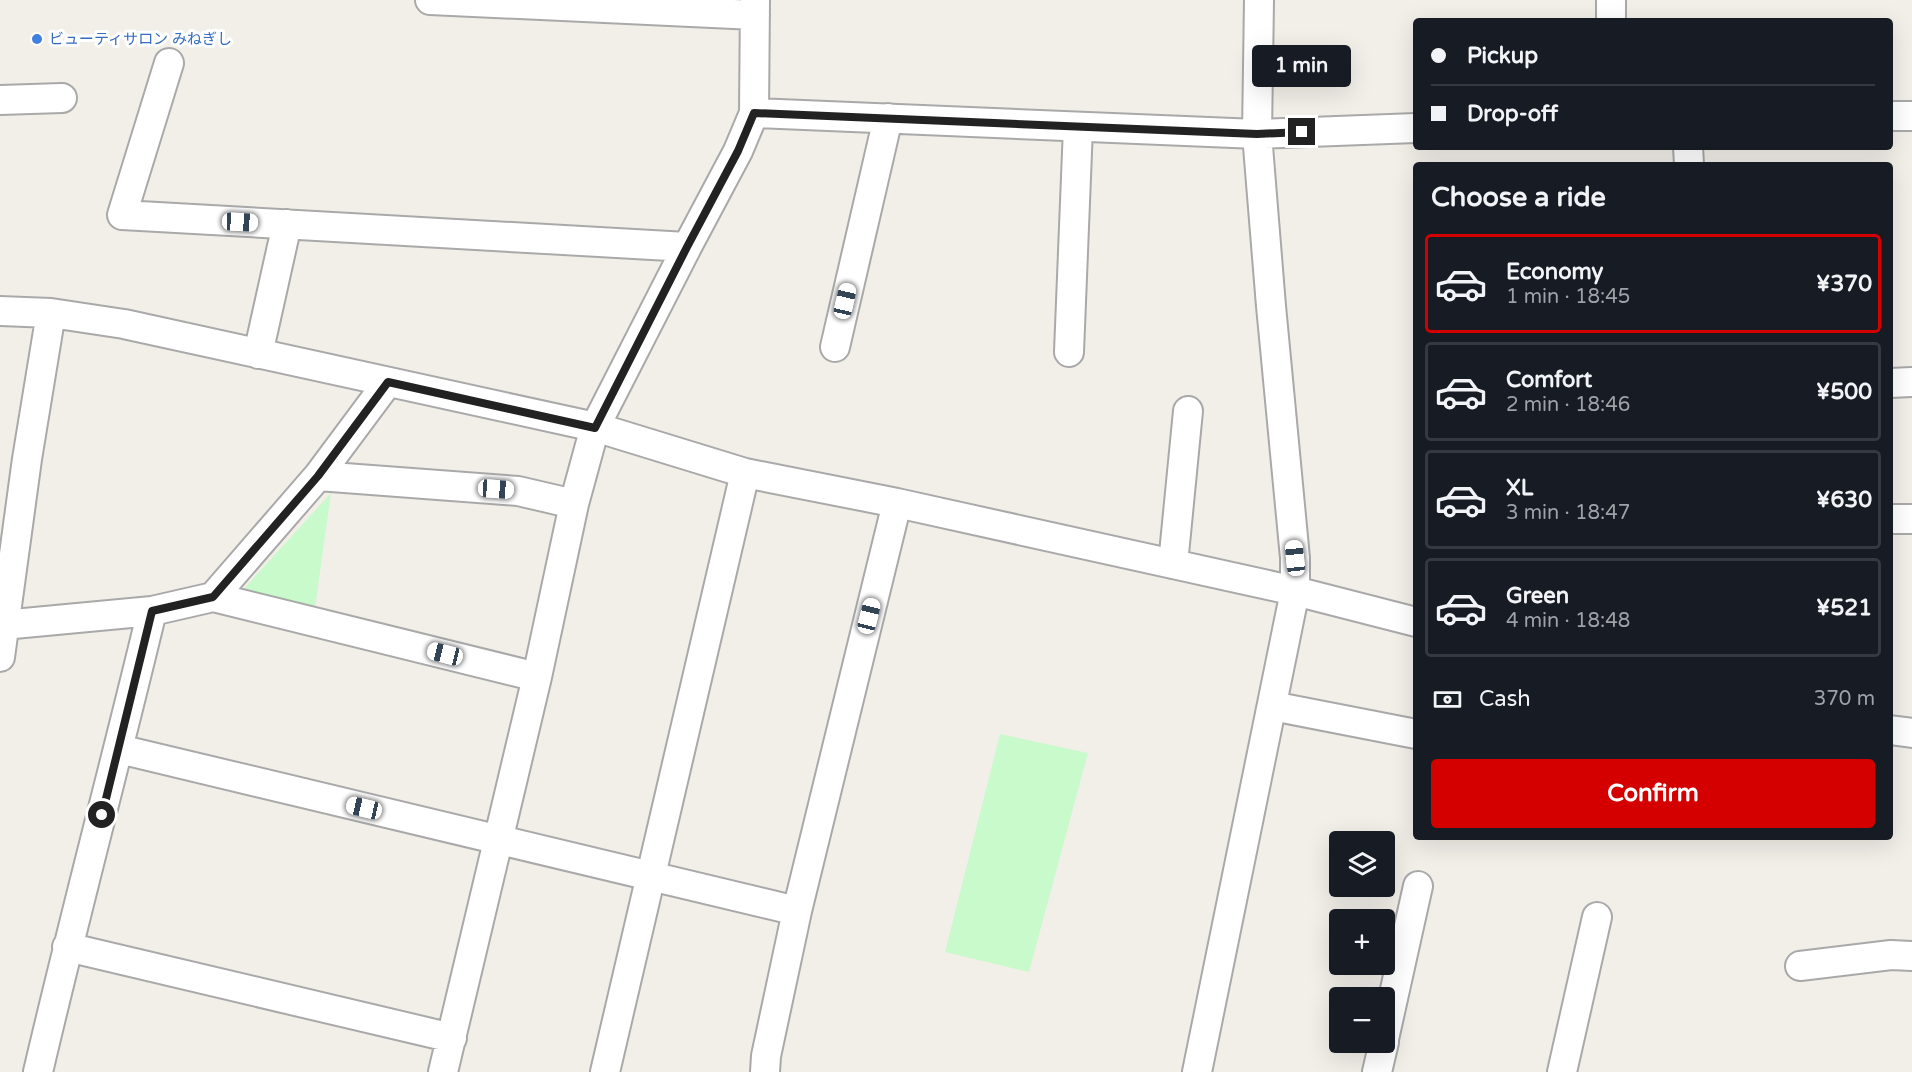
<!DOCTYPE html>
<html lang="en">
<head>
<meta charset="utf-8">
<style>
	body { margin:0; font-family:"Varela Round","Noto Sans JP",sans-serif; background:#20242c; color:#f1f3f6; height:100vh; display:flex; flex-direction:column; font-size:22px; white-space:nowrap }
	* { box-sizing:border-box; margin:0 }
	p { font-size:20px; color:#9ea1a6 }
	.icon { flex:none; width:33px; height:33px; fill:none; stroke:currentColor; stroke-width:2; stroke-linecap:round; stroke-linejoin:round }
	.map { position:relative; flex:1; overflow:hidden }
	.details { position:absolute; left:1413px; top:162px; width:480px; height:678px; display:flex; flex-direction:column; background:#171b24; border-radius:6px; box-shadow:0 6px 24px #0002 }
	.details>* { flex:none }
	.banner { position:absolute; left:1413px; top:18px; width:480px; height:132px; border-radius:6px; box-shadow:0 6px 24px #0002; display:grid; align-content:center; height:132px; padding:0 18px; background:#171b24 }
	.buttons { position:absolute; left:1329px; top:831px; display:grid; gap:12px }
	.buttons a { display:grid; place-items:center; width:66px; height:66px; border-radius:6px; background:#171b24; box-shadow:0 6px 24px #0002; font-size:30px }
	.end { position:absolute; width:27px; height:27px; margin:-14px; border:8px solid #222; background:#fff; box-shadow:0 0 0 3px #fff }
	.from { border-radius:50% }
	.bubble { position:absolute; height:42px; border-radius:6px; background:#171b24; box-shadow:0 6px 24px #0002; font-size:20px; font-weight:800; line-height:42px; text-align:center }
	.car { position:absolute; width:18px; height:36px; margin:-18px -9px; border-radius:8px; box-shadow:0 0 4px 2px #0007; background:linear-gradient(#fff 24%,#345 0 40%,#fff 0 76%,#345 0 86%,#fff 0) }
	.banner b { display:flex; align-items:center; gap:21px; height:57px; font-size:22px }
	.banner b+b { border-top:2px solid #363941 }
	.banner i { width:15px; height:15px; background:#f1f3f6 }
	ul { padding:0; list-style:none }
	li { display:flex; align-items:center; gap:18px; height:99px; margin:0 12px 9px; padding:0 6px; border:3px solid #363941; border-radius:6px }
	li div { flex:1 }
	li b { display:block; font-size:22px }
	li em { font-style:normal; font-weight:800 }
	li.selected { border-color:#d40000 }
	li>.icon { width:54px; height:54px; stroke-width:1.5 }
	h2 { padding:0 18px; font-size:27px; line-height:72px }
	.pay { display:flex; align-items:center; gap:15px; height:66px; padding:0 18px; font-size:22px }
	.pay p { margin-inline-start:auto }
	.cta { display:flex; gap:12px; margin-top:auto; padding:12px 18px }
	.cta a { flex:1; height:69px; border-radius:6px; background:#d40000; color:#fff; font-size:24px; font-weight:800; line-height:69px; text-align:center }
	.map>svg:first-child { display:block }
	.park { fill:#c8facc }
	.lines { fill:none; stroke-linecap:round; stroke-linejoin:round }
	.street-casing { stroke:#a9a9a9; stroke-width:32 }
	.street { stroke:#fff; stroke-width:28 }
	.route { stroke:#222; stroke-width:8 }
	.shop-dot { fill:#3f7fe0; stroke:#fff; stroke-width:2 }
	.labels { text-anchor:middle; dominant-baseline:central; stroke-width:6; stroke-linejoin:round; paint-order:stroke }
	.shop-label { font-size:15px; fill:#366cbe; stroke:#fff; text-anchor:start }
</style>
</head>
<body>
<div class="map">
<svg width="1912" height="1072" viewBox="0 0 1912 1072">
	<rect width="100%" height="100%" fill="#f2efe9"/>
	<!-- park -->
	<path class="park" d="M331,493L315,608L240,593Z
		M1000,734L1088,753L1029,972L945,952Z"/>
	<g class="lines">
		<!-- street casing -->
		<g class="street-casing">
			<path id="street" d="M430,0L755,15
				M1611,0V21
				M169,63L122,215L687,247
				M0,100L62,98
				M754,113L1257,134L1416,128
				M1890,116H1912
				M1688,147L1689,165
				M0,311L51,313L124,324L595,427L745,473L897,503L1295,591L1416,622
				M835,347L888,118
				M1069,352L1078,127
				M258,354L287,224
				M1890,383L1912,382
				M318,476L518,491L574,504
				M1890,519H1912
				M1173,564L1188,411
				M213,597L537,677
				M3,625L152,611L213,597L318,476L388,382
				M0,657L27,459L51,313
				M1272,706L1416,734
				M1890,730L1912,733
				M119,749L797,911
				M67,947L452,1038
				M1800,966L1891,955L1912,956
				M1384,1039L1418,886
				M38,1072C74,918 115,765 152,611
				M443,1072L537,677L574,504L595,427L687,247L738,151L754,113L755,0
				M605,1072L745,473
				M765,1072L766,1056L797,911L897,503
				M1197,1072L1295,591V558L1271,306L1257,134L1259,0
				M1377,1072L1384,1042
				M1562,1072L1597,917"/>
		</g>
		<!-- street -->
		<use href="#street" class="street"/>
	</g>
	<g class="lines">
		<!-- route -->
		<path class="route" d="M102,815L152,611L213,597L318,476L388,382L595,428L687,247L738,151L754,113L1257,134L1302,132"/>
	</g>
	<!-- markers -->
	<circle class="shop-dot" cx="37" cy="39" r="6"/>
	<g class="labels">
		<!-- shop labels -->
		<g class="shop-label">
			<text x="49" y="39">ビューティサロン みねぎし</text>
		</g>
	</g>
</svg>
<div class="buttons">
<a><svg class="icon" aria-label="layers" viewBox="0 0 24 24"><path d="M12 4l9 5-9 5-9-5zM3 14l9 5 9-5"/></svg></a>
<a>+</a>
<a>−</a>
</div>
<i class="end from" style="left:102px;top:815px"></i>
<i class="end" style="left:1302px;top:132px"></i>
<div class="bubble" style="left:1252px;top:45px;width:99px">1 min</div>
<i class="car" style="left:240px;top:222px;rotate:93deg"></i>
<i class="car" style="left:845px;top:301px;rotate:13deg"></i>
<i class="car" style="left:496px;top:489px;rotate:94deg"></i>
<i class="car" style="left:1295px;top:558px;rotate:354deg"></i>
<i class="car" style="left:869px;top:616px;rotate:14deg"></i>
<i class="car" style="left:445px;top:654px;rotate:284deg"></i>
<i class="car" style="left:364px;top:808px;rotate:283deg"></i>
<div class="banner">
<b><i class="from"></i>Pickup</b>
<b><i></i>Drop-off</b>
</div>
<section class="details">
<h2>Choose a ride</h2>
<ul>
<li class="selected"><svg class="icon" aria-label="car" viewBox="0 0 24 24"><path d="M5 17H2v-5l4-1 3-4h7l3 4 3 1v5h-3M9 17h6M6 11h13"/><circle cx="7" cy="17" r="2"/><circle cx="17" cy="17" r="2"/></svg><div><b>Economy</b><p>1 min · 18:45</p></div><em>¥370</em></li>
<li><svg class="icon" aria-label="car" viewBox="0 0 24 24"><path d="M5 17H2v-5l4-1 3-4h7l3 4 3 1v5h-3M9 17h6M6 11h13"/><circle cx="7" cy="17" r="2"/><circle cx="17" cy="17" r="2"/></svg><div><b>Comfort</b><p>2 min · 18:46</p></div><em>¥500</em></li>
<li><svg class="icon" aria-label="car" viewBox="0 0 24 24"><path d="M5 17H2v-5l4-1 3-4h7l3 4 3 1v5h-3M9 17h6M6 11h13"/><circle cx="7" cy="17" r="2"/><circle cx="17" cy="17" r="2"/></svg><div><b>XL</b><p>3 min · 18:47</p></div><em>¥630</em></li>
<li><svg class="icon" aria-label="car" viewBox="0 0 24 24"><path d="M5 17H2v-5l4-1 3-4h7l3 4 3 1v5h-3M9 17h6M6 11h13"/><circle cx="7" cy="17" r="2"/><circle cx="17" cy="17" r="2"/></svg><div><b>Green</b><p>4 min · 18:48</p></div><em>¥521</em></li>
</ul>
<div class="pay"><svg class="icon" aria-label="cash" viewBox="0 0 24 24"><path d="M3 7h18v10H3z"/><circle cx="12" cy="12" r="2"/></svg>Cash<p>370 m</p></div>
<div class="cta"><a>Confirm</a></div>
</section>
</div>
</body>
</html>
